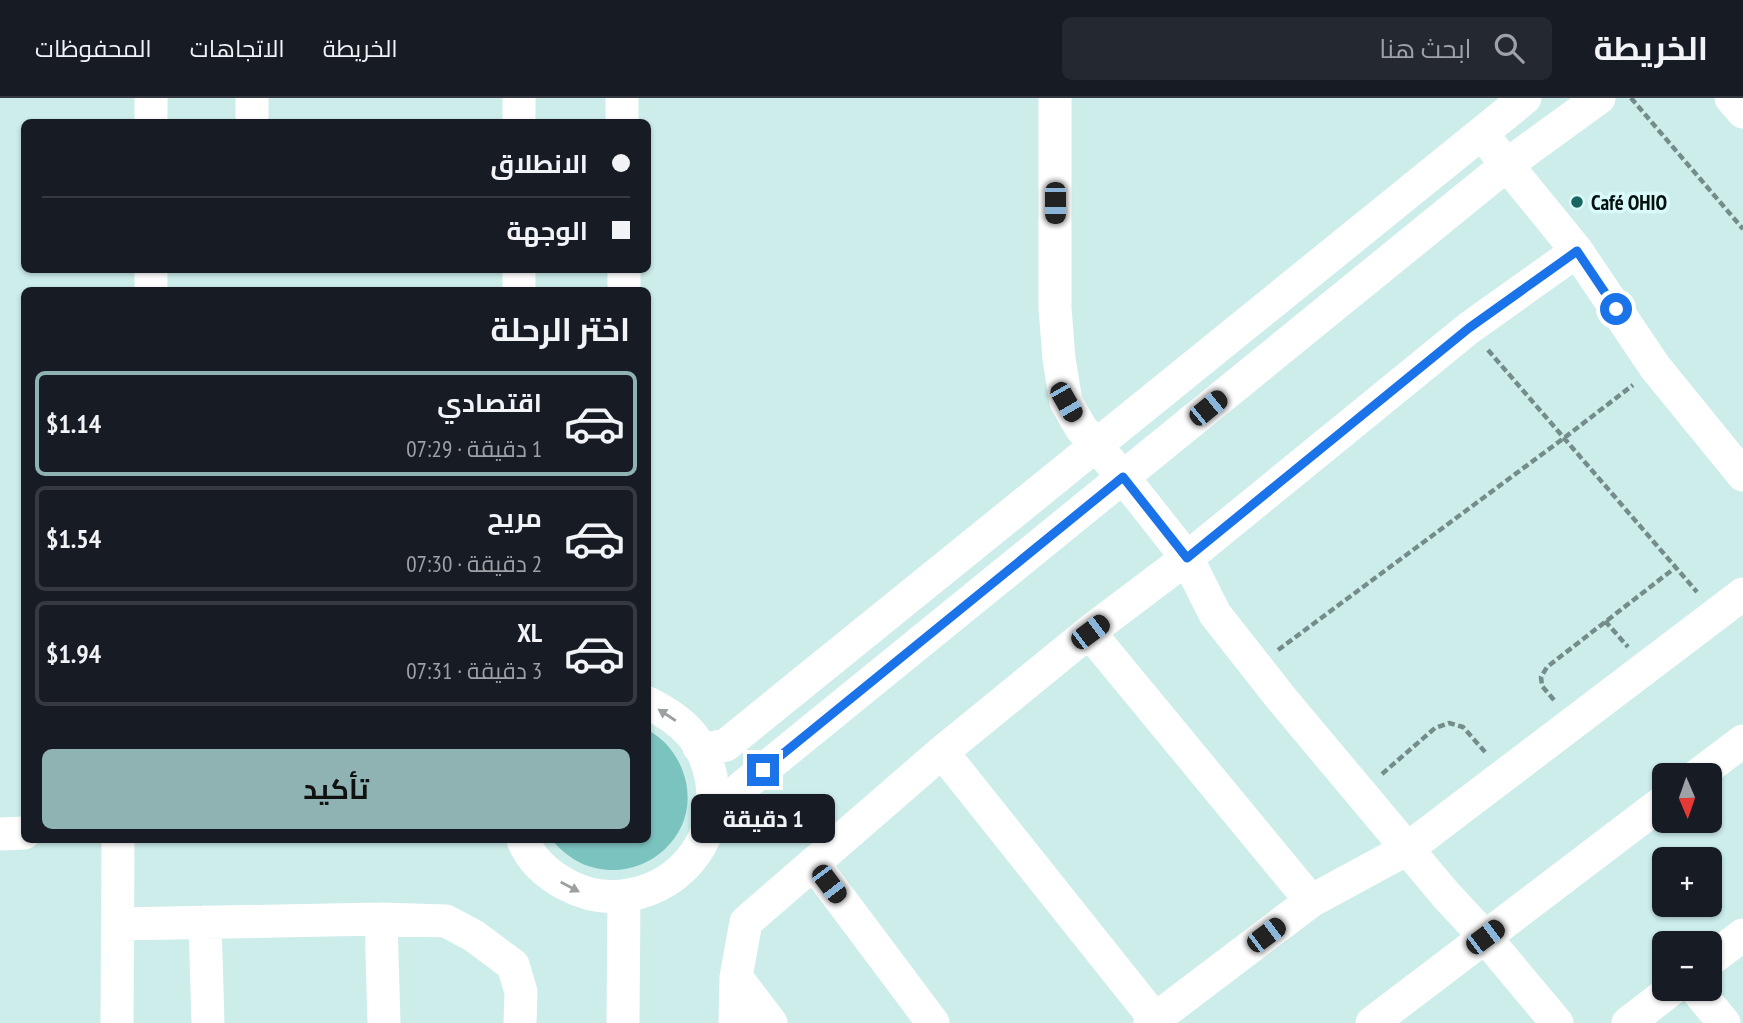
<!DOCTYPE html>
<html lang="ar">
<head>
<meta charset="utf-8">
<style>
	body { margin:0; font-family:"PT Sans Narrow",Cairo,sans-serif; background:#242831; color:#f1f3f6; direction:rtl; height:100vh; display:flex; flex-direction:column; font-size:26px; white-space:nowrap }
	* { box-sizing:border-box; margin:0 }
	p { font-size:23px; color:#9ea1a6 }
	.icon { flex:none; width:38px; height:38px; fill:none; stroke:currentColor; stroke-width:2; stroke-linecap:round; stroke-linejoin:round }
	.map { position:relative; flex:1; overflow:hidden; direction:ltr }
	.sheet { position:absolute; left:21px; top:189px; width:630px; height:556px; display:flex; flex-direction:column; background:#171b24; border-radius:10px; box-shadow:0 2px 5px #0004; direction:rtl }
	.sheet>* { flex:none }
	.banner { position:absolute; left:21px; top:21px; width:630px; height:154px; border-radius:10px; box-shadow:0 2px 5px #0004; direction:rtl; display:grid; align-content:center; height:154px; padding:0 21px; background:#171b24 }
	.needle { width:46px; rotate:178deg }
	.buttons { position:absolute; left:1652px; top:665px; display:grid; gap:14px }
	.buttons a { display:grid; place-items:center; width:70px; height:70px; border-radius:10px; background:#171b24; box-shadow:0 2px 5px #0004; font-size:35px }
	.end { position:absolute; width:32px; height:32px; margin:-16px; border:9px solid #1a73e8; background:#fff; box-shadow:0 0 0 4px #fff }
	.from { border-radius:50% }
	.bubble { position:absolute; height:49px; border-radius:10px; background:#171b24; box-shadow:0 2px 5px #0004; font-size:23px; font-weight:700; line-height:49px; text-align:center; direction:rtl }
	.car { position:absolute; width:21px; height:42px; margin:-21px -10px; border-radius:9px; box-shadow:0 0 5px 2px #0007; background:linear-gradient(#222 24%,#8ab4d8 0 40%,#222 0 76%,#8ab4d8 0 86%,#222 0) }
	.banner b { display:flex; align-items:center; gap:24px; height:66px; font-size:26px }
	.banner b+b { border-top:2px solid #363941 }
	.banner i { width:18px; height:18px; background:#f1f3f6 }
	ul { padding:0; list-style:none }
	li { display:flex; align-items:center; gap:21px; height:105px; margin:0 14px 10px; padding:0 7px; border:4px solid #363941; border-radius:10px }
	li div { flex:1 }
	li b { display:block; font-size:26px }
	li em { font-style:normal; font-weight:700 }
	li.active { border-color:#8fb3b3 }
	li>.icon { width:63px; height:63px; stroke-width:1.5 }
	h2 { padding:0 21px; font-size:32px; line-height:84px }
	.primary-button { display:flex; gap:14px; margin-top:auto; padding:14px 21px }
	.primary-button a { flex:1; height:80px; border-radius:10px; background:#8fb3b3; color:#111; font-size:28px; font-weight:700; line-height:80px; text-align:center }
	header { display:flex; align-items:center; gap:42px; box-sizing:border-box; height:98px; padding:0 35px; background:#171b24; border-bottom:2px solid #363941 }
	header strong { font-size:33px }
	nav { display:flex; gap:38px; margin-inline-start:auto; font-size:24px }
	.search { width:490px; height:63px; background:#242831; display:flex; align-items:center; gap:18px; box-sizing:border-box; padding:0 24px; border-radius:10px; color:#9ea1a6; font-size:26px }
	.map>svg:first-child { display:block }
	.green { fill:#7bc3bf }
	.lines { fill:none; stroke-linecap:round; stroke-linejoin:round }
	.path { stroke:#758d8a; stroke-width:4.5; stroke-dasharray:7 3.5; stroke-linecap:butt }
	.minor { stroke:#fff; stroke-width:33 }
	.oneway { fill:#9ba0a0 }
	.route { stroke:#1a73e8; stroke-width:9 }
	.poi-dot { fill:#186562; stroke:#d9faf8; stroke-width:2.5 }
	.labels { text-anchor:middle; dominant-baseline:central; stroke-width:7; stroke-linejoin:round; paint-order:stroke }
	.poi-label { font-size:21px; font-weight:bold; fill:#061211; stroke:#d9faf8; text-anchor:start }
</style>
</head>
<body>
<header>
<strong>الخريطة</strong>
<div class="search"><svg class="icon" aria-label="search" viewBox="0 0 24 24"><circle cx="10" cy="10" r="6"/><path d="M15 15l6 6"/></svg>ابحث هنا</div>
<nav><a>الخريطة</a><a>الاتجاهات</a><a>المحفوظات</a></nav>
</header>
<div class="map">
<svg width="1743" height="925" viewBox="0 0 1743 925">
	<rect width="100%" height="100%" fill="#ccedea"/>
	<!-- green -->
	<path class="green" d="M648,632C664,641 675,654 682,671C713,750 609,811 552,742H648Z"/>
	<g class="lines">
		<!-- path -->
		<path class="path" d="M1631,0L1743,131
			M1488,252L1697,494
			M1605,523L1628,549
			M1278,552L1564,340L1633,287
			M1554,602L1542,588L1541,579L1547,569L1676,469
			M1382,676L1435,630L1449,625L1463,629L1486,655"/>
		<!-- minor -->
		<path class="minor" d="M151,0V24
			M252,0V24
			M622,0V24
			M1055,0V210L1059,261L1066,304L1081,330L1123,379L1187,460L1215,516L1281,600L1446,797L1485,839L1557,925
			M1731,0L1743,14
			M519,24V0
			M1494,51L1577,153L1655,269L1743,377
			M151,172V192
			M624,172V192
			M519,192V172
			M1089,534L1311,803
			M699,649L712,650L726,647L1525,0
			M942,654L1155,921
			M1698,677L1743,643
			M710,727L742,689L1508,66L1599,0
			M0,736L24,735
			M523,742C531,762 548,777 567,787C586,797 608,801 629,797C685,787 722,736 711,679C708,664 701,648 691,636C679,622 664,613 648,605
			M814,766L933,925
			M381,821L384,925
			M205,824L208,925
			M118,826L381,821L446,823L474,838L513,867L521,894L520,925
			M1710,862L1743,837
			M736,879L771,925
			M1696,891L1724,925
			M117,925L118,742
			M623,925L624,798
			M735,925L736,879L746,824L942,654L1089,534L1187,460L1469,230L1577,153
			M1150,925L1311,803L1407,751L1743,496
			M1372,925L1664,703
			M1628,925L1672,891"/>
	</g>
	<!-- one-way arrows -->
	<defs><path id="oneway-solid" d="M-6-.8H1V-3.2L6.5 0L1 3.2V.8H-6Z" transform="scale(1.75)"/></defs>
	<g class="oneway">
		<use href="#oneway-solid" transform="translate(667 617) rotate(-147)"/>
		<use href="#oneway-solid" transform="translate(570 789) rotate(28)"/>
	</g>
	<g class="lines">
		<!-- route -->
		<path class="route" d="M763,672L1123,379L1187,460L1469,230L1577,153L1616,211"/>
	</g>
	<!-- markers -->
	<circle class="poi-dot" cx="1577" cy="104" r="7"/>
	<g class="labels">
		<!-- poi labels -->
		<g class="poi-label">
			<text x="1591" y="104">Café OHIO</text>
		</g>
	</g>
</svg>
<div class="buttons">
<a><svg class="needle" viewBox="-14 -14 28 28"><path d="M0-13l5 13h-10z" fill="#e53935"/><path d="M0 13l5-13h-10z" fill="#9ea1a6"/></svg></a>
<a>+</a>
<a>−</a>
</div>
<i class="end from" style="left:1616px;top:211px"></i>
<i class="end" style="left:763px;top:672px"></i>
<div class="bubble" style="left:691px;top:696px;width:144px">1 دقيقة</div>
<i class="car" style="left:1055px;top:105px;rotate:180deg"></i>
<i class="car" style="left:1066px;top:304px;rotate:150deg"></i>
<i class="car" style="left:1208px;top:310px;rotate:51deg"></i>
<i class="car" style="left:1090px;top:534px;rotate:53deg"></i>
<i class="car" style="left:829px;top:786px;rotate:143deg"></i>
<i class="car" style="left:1266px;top:837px;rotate:53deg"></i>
<i class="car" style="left:1485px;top:839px;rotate:53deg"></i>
<div class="banner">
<b><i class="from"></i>الانطلاق</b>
<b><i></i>الوجهة</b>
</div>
<section class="sheet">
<h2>اختر الرحلة</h2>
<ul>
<li class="active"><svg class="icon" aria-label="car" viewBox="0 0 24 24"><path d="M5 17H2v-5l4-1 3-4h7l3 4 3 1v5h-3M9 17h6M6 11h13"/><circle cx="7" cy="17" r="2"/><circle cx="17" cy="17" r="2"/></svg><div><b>اقتصادي</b><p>1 دقيقة · 07:29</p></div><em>$1.14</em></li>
<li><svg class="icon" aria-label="car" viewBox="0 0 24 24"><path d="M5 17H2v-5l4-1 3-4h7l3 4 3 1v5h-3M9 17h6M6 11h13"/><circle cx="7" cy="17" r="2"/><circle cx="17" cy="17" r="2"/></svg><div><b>مريح</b><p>2 دقيقة · 07:30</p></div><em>$1.54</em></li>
<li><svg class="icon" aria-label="car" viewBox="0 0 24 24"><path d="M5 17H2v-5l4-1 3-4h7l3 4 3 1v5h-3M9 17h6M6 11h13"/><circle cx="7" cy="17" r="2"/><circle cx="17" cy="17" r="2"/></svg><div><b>XL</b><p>3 دقيقة · 07:31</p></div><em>$1.94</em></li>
</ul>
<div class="primary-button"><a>تأكيد</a></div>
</section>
</div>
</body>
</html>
